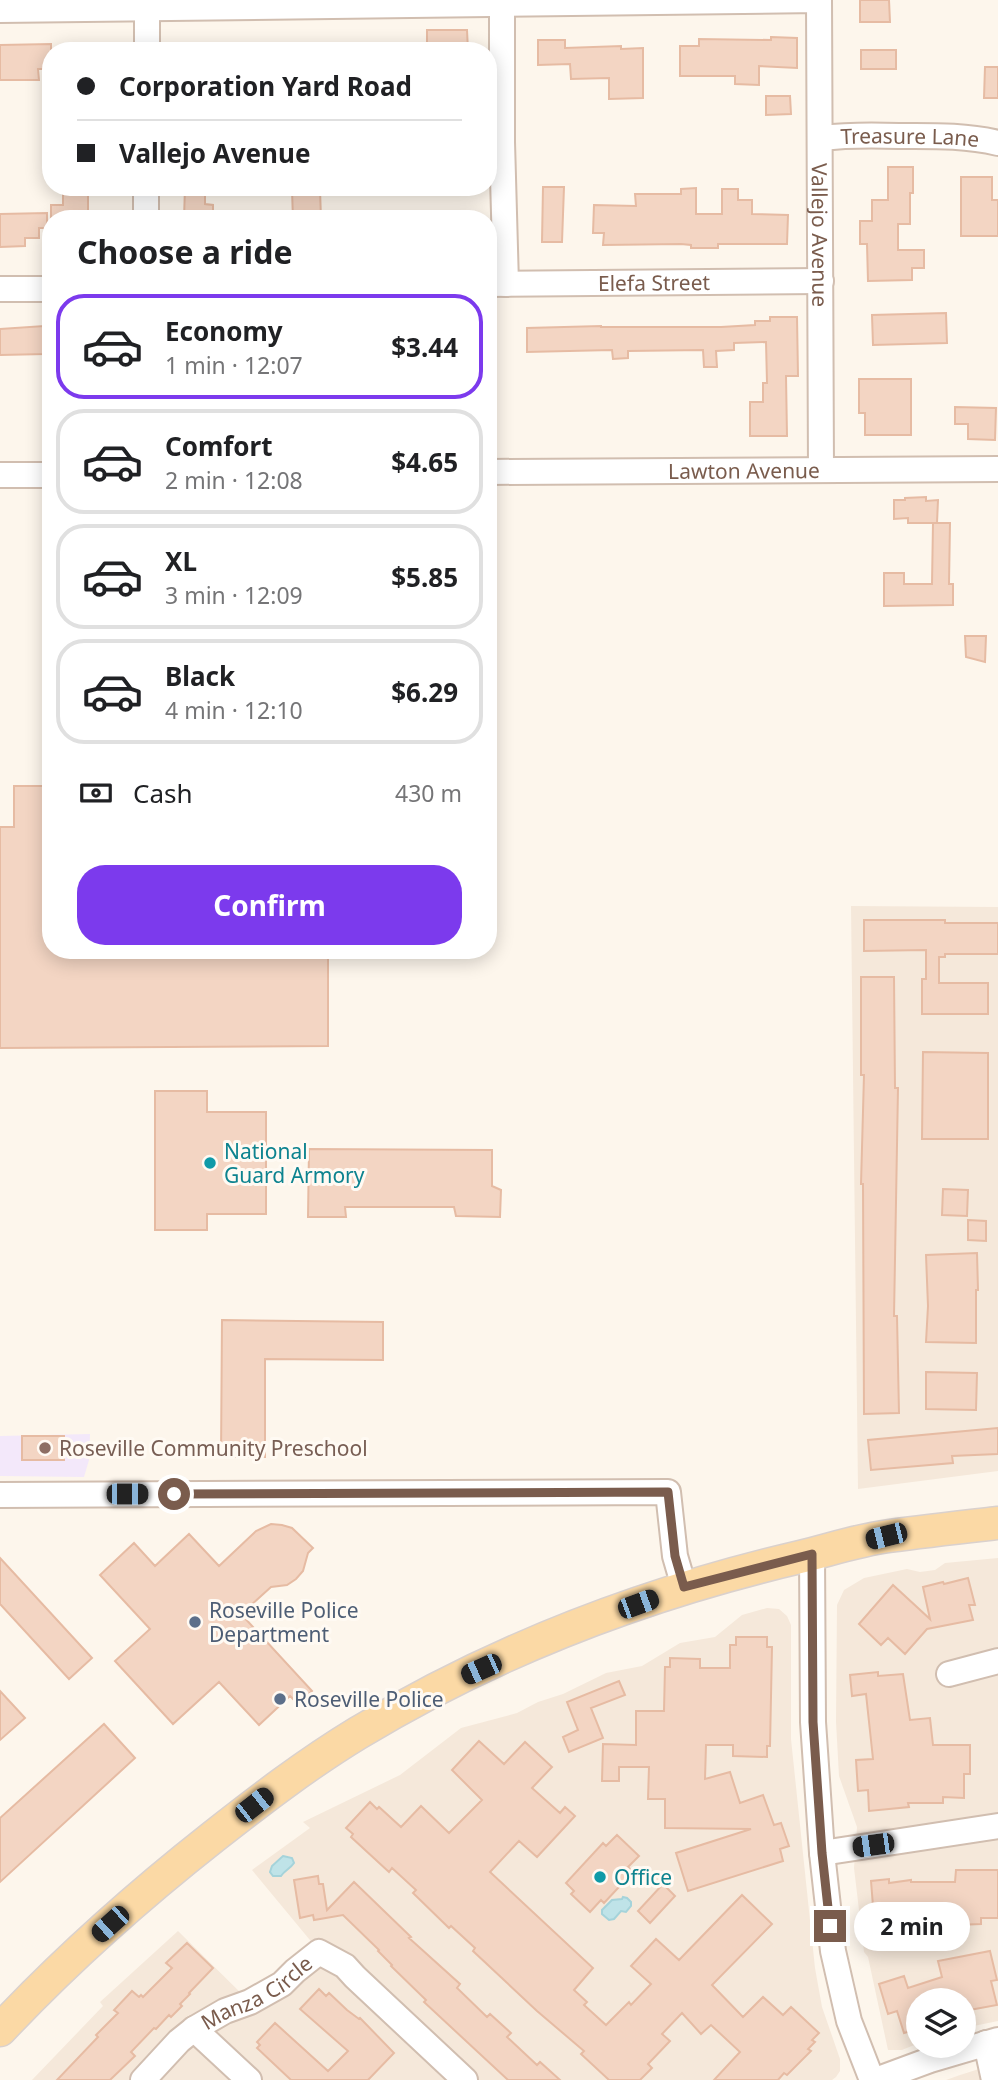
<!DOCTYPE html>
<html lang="en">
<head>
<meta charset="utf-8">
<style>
	body { margin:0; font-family:"Noto Sans",sans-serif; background:#f6f6f6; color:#202124; height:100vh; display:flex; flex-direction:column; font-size:26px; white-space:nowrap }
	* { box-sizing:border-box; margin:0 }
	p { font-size:23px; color:#757577 }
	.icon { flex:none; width:38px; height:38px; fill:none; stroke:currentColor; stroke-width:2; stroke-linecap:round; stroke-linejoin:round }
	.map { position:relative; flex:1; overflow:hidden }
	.sheet { position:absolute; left:42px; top:210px; width:455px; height:749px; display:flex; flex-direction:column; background:#fff; border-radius:28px; box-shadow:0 4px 18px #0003 }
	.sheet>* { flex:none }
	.banner { position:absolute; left:42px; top:42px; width:455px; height:154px; border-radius:28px; box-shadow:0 4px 18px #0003; display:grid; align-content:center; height:154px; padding:0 35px; background:#fff }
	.controls { position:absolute; left:906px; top:1988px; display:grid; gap:14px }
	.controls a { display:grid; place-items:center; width:70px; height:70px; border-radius:50%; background:#fff; box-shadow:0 4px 18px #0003; font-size:35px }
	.end { position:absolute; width:32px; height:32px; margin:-16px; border:9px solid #7a5c4d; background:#fff; box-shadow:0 0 0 4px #fff }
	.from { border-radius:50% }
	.bubble { position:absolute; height:49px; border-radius:24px; background:#fff; box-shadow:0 4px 18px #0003; font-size:23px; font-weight:700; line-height:49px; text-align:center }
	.car { position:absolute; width:21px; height:42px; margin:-21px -10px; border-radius:9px; box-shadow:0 0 5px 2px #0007; background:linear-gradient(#222 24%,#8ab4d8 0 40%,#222 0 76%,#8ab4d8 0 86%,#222 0) }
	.banner b { display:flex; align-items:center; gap:24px; height:66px; font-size:26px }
	.banner b+b { border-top:2px solid #e0e0e0 }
	.banner i { width:18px; height:18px; background:#202124 }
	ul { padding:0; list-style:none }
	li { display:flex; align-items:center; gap:21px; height:105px; margin:0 14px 10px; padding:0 21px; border:4px solid #e0e0e0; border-radius:28px }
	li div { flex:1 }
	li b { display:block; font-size:26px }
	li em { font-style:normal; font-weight:700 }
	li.selected { border-color:#7c3aed }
	li>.icon { width:63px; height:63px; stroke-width:1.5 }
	h2 { padding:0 35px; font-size:32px; line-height:84px }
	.pay { display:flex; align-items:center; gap:18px; height:77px; padding:0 35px; font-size:26px }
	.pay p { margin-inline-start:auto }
	.action { display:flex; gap:14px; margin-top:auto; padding:14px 35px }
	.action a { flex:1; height:80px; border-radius:28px; background:#7c3aed; color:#fff; font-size:28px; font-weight:700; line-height:80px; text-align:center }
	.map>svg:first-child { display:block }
	.residential { fill:#f5e8da }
	.education { fill:#f3e8fa }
	.water { fill:#bfe3e8; stroke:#a5d3da; stroke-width:2 }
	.building { fill:#f3d5c3; stroke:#e6bba3; stroke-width:2 }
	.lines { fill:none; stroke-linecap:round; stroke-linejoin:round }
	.minor-casing { stroke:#d1beb0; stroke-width:28 }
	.major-casing { stroke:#dad1cd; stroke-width:35 }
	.minor { stroke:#fff; stroke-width:24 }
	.major { stroke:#fbd9a5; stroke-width:32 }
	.route { stroke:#7a5c4d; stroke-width:9 }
	.culture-dot { fill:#0f9aa8; stroke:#fffaf3; stroke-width:2.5 }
	.education-dot { fill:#8d6e63; stroke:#fffaf3; stroke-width:2.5 }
	.service-dot { fill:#5c6f8a; stroke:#fffaf3; stroke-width:2.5 }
	.labels { text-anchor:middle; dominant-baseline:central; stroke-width:6; stroke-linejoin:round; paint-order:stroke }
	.street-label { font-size:21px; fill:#7a5c4d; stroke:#fffaf3 }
	.culture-label { font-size:21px; fill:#0d838f; stroke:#fffaf3; text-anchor:start }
	.education-label { font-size:21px; fill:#785e54; stroke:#fffaf3; text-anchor:start }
	.service-label { font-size:21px; fill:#4e5e75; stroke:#fffaf3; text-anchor:start }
</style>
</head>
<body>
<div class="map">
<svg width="998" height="2080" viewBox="0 0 998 2080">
	<rect width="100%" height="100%" fill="#fdf6ec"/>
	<!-- residential -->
	<path class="residential" d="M851,906L998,907V1471L858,1489Z
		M998,1558V2021L964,2028V2000H919V2043L902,2050H888L868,1957L864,1952L854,1868L857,1827L839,1776L836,1722L837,1605L844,1590L864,1578L907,1569L920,1572L935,1570L945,1563Z
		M767,1608L779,1609L787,1616L791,1625V1739L815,1968L822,2007L840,2059V2071L836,2077L832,2080H32L103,2006L100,2002L178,1931L250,2002L319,1951L252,1870L310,1828L303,1822L400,1775L461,1728L517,1713L538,1702L563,1694L606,1673L642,1666L680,1643L715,1637L742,1615Z
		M998,2063V2080H946L960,2075Z"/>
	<!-- education -->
	<path class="education" d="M90,1434L89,1460L84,1477L0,1476V1436Z"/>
	<!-- water -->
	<path class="water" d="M283,1856L292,1858L294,1863C290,1869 285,1870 281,1876H273L270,1872L272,1866Z
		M623,1897L627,1898L631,1902V1906L626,1912L621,1911L614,1919L609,1920L602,1914V1910L612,1900L622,1899Z"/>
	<!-- building -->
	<path class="building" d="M860,0H889L890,22H860Z
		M427,30H467L468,51H427Z
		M771,37L797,38V68L759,66V85L735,84V76H680V46H699V39L771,40Z
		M538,40H565V48L621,46V49L643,48V98L609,99V78L571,79L570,64L538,65Z
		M51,44V69H38L39,80H0V45Z
		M861,50H896V69H861Z
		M985,67H998V98H984Z
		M766,96H790L791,114L766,115Z
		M888,167H913V193H910V224H898V250H924V268H912V280L868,281L867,244H860V221H872V200H888Z
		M961,177H992V200H998V236H961Z
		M63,187H88V219H51V205H63Z
		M185,187H205V204L213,205V219H184Z
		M543,187H564L562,242H542Z
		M696,188V214H722V189H738V200H752V214L788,215L787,244H718V248H691V245L681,244L603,245L604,233H593L594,205L636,206L635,194H681V189Z
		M320,189L321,219H293L292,190Z
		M47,213V228H39V238H25V246L0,247V214Z
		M946,313L947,343L873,345L872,315Z
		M770,317H797L798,376H786L787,436H750V402H763V383H767L766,342L734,343V350L716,351L717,367H704L703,350L628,351V358L613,359L612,350L527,352V328L601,326V327H721L755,325V321H770Z
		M44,326L45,354L0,355V329Z
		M859,379H911V435H865V413H859Z
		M955,407L996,408L995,440L968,439V424H955Z
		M926,497V501L938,500L937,523H908V518L894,519V500H905V498Z
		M933,523H950L949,584H953V605L884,606V573H904V584H932Z
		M965,636H986L985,662L966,657Z
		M14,786H51V950H328V1046L0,1048V827H14Z
		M864,920H945V923H998V954H945V957H939V983H988V1014H922V979H926V950L864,951Z
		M861,977H894L895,1088H898L894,1316H897L899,1413L864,1414L863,1184H861L864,1075H861Z
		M923,1052L988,1053V1139H922Z
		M155,1091H207V1112H266V1214H207V1230H155Z
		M309,1149L492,1150V1186L501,1190L500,1217L456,1216L454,1207H345L346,1217H308Z
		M943,1189L968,1190L967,1216L942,1215Z
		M968,1220L986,1221V1241L968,1240Z
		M977,1253L978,1290H976V1343L926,1342L928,1306L926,1255Z
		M222,1320L383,1322V1360L265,1359V1457H221Z
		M926,1372L977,1373L976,1410L926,1409Z
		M998,1428V1454L952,1456L953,1463L871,1470L868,1440Z
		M22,1436H64V1460H22Z
		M271,1524L282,1525L292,1528L313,1548L308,1553L303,1571L296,1579L287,1585L271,1587L241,1614L312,1691L298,1704L290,1696L259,1725L219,1682L173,1724L115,1661L150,1629L100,1575L134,1543L155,1566L189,1534L219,1566L256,1531Z
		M0,1558L92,1658L69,1679L0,1604Z
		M968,1578L975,1605H969L973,1620L927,1629L905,1654L888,1638L881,1645L859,1624L893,1585L930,1619L923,1587L943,1582L944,1584Z
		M736,1637H767V1647H772L770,1746H767V1757L733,1756V1745H706L705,1779L730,1772L740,1803L763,1795L774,1825L781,1823L789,1846L780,1849L783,1861L688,1891L676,1853L751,1829L665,1828V1799H648L649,1767H619V1781H602L603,1744L636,1745V1711H664L665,1667H670V1658L700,1659V1668H730V1645H736Z
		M878,1672V1676L903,1674L910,1720L930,1718L933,1745H970V1774H964V1798L943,1797V1803H908L909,1807L869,1811L868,1790L858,1791L856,1760L873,1759L866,1694L852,1696L850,1675Z
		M619,1681L625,1695L591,1708L603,1738L569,1752L563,1737L578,1730L567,1702Z
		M0,1691L25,1718L0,1740Z
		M104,1724L135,1758L0,1882V1818Z
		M479,1741L504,1764L525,1742L552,1767L532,1788L560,1813L565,1807L575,1816L537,1857L519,1841L490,1872L593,1968L574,1990L587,2002L584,2005L606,2025L629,2002L631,2005L651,1984L631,1966L656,1939L679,1960L742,1895L772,1924L712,1985L743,2017L763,1997L783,2015L791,2007L819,2033L812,2040L815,2042L808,2049L811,2051L787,2075L784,2073L778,2080H714L740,2052L711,2025L701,2034L682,2013L662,2034L670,2041L648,2064L652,2068L640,2080H609L581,2054L584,2051L537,2011L473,1951L475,1948L451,1926L449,1928L413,1893L416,1890L392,1868L389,1872L351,1837L353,1834L346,1828L370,1802L377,1809L379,1807L401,1827L421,1806L449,1833L482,1800L452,1770Z
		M617,1835L639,1856L628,1867L633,1872L604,1903L601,1900L590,1912L571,1894L574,1891L566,1883L603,1843L606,1846Z
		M956,1870H998V1918H981V1924L930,1926V1920L893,1923L895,1935L867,1938L864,1908L873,1906L871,1881L889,1879V1883L911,1880V1882H955Z
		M318,1876L319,1884H323L327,1910L354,1882L411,1937L409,1938L460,1984L457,1988L487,2017L490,2014L511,2033L507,2037L537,2065L540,2062L560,2080H508L424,2002L426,2000L391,1966L392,1965L378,1951L379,1950L343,1915L314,1920L313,1915L300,1918L294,1880Z
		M663,1884L675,1896L650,1923L638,1911Z
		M187,1943L213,1968L189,1993L190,1994L180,2004L182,2006L171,2017L169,2015L156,2029L154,2028L131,2052L135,2056L110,2080H57L98,2037L96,2035L118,2013L114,2010L132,1991L139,1997L141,1995L143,1997L172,1968L166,1963Z
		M990,1951L997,1980L991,1981L997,2005L964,2011V2000H957L956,1994L936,2000H919V2029L904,2033L897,2011L888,2014L879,1984L904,1976L908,1988L942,1977L938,1961Z
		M319,1989L326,1996L329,1993L347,2010L359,2019L360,2018L394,2053L368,2080H291L257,2048L260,2045L257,2042L275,2023L328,2071L348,2051L300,2009Z"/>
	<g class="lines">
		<!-- minor casing -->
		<g class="minor-casing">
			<g id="minor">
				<path d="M502,0V142L506,284"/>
				<path id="s1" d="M0,10L819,0L821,469"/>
				<path d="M147,51V0"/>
				<path id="s2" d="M821,138C847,135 872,135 899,136C932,136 965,135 998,143"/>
				<path d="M146,187V219"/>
				<path id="s3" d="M488,284L821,281"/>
				<path d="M0,289H51"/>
				<path id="s4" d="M488,472L998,469"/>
				<path d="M0,475H51"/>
				<path d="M0,1495L668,1492L675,1556L684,1587"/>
				<path d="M812,1554L813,1722L822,1853L833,1951L849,2021L872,2080"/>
				<path d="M949,1674L998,1661"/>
				<path d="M822,1853L998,1826"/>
				<path d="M194,2029L249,2080"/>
				<path d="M986,2043L994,2080"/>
				<path id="s5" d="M143,2080L179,2041L194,2029L225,2011L250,2002L282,1984L295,1971L319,1952L345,1966L355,1977L465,2080"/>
				<path d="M876,2080L930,2060L998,2040"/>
			</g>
		</g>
		<!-- major casing -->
		<g class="major-casing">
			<path id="major" d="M0,2030C66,1960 138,1896 213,1837C260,1800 307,1764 358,1733C494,1651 646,1593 800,1557C829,1550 859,1540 889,1536C925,1531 962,1527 998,1523"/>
		</g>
		<!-- minor -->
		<use href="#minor" class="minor"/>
		<!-- major -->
		<use href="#major" class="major"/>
	</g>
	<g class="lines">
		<!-- route -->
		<path class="route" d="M174,1494L668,1492L675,1556L684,1587L812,1554L813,1722L822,1853L830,1926"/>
	</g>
	<!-- markers -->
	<g class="culture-dot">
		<circle cx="210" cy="1163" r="7"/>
		<circle cx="600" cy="1877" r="7"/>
	</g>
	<circle class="education-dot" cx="45" cy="1448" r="7"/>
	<g class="service-dot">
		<circle cx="195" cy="1622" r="7"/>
		<circle cx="280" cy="1699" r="7"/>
	</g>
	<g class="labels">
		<!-- street labels -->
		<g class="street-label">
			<text stroke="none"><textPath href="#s2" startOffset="89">Treasure Lane</textPath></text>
			<text stroke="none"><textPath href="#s1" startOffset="1054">Vallejo Avenue</textPath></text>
			<text stroke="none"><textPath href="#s3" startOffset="166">Elefa Street</textPath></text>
			<text stroke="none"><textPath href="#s4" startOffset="256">Lawton Avenue</textPath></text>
			<text stroke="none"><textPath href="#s5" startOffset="145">Manza Circle</textPath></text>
		</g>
		<!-- culture labels -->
		<g class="culture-label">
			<text x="224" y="1151">National<tspan x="224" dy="24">Guard Armory</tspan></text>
			<text x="614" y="1877">Office</text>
		</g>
		<!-- education labels -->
		<g class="education-label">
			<text x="59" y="1448">Roseville Community Preschool</text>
		</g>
		<!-- service labels -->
		<g class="service-label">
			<text x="209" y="1610">Roseville Police<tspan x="209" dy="24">Department</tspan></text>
			<text x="294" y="1699">Roseville Police</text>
		</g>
	</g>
</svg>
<div class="controls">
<a><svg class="icon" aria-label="layers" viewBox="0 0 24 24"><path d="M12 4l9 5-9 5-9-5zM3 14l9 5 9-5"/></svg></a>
</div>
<i class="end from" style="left:174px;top:1494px"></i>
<i class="end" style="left:830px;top:1926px"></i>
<div class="bubble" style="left:854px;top:1902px;width:116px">2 min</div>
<i class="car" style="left:127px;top:1494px;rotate:90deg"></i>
<i class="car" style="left:886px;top:1536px;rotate:256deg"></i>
<i class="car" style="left:638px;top:1604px;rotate:70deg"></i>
<i class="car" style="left:481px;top:1669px;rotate:246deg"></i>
<i class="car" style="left:254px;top:1805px;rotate:52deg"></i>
<i class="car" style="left:873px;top:1845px;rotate:262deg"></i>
<i class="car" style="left:110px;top:1924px;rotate:228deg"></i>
<div class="banner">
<b><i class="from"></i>Corporation Yard Road</b>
<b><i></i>Vallejo Avenue</b>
</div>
<section class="sheet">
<h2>Choose a ride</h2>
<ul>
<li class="selected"><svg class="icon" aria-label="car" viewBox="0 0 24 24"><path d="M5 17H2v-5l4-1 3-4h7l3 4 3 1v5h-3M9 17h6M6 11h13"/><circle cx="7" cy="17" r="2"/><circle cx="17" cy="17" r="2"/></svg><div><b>Economy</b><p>1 min · 12:07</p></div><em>$3.44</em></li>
<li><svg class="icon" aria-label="car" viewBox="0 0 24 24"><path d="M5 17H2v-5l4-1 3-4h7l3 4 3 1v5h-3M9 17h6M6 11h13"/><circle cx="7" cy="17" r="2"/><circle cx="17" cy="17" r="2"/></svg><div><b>Comfort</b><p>2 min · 12:08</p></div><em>$4.65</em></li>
<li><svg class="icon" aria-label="car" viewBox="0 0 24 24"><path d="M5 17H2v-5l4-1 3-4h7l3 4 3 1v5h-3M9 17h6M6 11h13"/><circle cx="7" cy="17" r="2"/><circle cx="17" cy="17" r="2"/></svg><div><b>XL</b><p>3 min · 12:09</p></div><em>$5.85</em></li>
<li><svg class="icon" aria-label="car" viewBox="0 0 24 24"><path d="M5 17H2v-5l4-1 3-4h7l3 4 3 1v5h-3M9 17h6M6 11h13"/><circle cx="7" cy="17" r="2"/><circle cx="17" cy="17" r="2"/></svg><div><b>Black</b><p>4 min · 12:10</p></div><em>$6.29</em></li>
</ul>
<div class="pay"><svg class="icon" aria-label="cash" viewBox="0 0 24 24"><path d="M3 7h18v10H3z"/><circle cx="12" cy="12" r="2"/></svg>Cash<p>430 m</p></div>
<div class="action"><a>Confirm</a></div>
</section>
</div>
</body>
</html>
